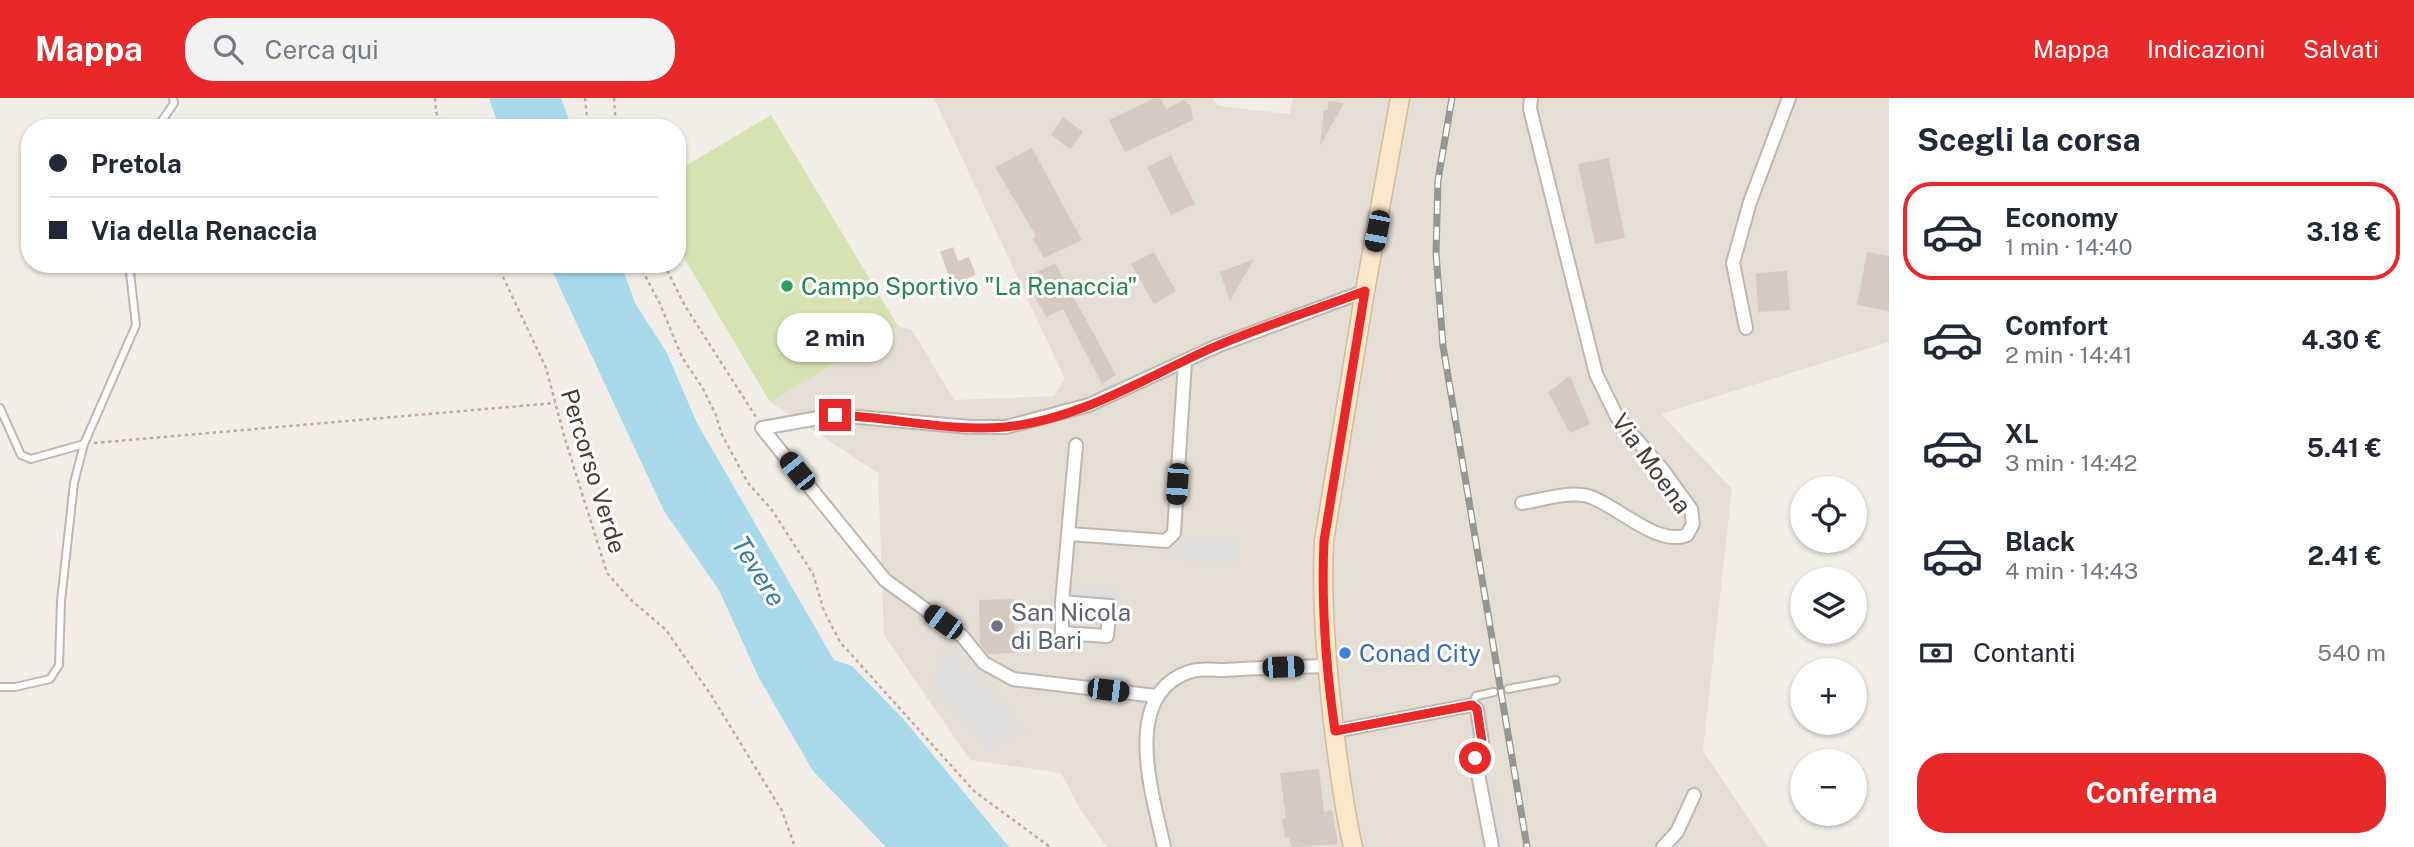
<!DOCTYPE html>
<html lang="it">
<head>
<meta charset="utf-8">
<style>
	body { margin:0; font-family:"Public Sans",sans-serif; background:#f2f2f3; color:#1f2937; height:100vh; display:flex; flex-direction:column; font-size:26px; white-space:nowrap }
	* { box-sizing:border-box; margin:0 }
	p { font-size:23px; color:#747a83 }
	.icon { flex:none; width:38px; height:38px; fill:none; stroke:currentColor; stroke-width:2; stroke-linecap:round; stroke-linejoin:round }
	.map { position:relative; flex:1; overflow:hidden }
	.details { display:flex; flex-direction:column; background:#fff; width:525px }
	.details>* { flex:none }
	.guide { position:absolute; left:21px; top:21px; width:665px; height:154px; border-radius:28px; box-shadow:0 2px 5px #0004; display:grid; align-content:center; height:154px; padding:0 28px; background:#fff }
	.controls { position:absolute; left:1790px; top:378px; display:grid; gap:14px }
	.controls a { display:grid; place-items:center; width:77px; height:77px; border-radius:50%; background:#fff; box-shadow:0 2px 5px #0004; font-size:35px }
	.end { position:absolute; width:32px; height:32px; margin:-16px; border:9px solid #e82829; background:#fff; box-shadow:0 0 0 4px #fff }
	.from { border-radius:50% }
	.bubble { position:absolute; height:49px; border-radius:24px; background:#fff; box-shadow:0 2px 5px #0004; font-size:23px; font-weight:700; line-height:49px; text-align:center }
	.car { position:absolute; width:21px; height:42px; margin:-21px -10px; border-radius:9px; box-shadow:0 0 5px 2px #0007; background:linear-gradient(#222 24%,#8ab4d8 0 40%,#222 0 76%,#8ab4d8 0 86%,#222 0) }
	.guide b { display:flex; align-items:center; gap:24px; height:66px; font-size:26px }
	.guide b+b { border-top:2px solid #e0e1e3 }
	.guide i { width:18px; height:18px; background:#1f2937 }
	ul { padding:0; list-style:none }
	li { display:flex; align-items:center; gap:21px; height:98px; margin:0 14px 10px; padding:0 14px; border:4px solid transparent; border-radius:28px }
	li div { flex:1 }
	li b { display:block; font-size:26px }
	li em { font-style:normal; font-weight:700 }
	li.selected { border-color:#e82829 }
	li>.icon { width:63px; height:63px; stroke-width:1.5 }
	h2 { padding:0 28px; font-size:32px; line-height:84px }
	.pay { display:flex; align-items:center; gap:18px; height:77px; padding:0 28px; font-size:26px }
	.pay p { margin-inline-start:auto }
	.action { display:flex; gap:14px; margin-top:auto; padding:14px 28px }
	.action a { flex:1; height:80px; border-radius:28px; background:#e82829; color:#fff; font-size:28px; font-weight:700; line-height:80px; text-align:center }
	header { display:flex; align-items:center; gap:42px; box-sizing:border-box; height:98px; padding:0 35px; background:#e82829; color:#fff }
	header strong { font-size:33px }
	nav { display:flex; gap:38px; margin-inline-start:auto; font-size:24px }
	.search { width:490px; height:63px; background:#f2f2f3; display:flex; align-items:center; gap:18px; box-sizing:border-box; padding:0 24px; border-radius:28px; color:#747a83; font-size:26px }
	main { display:flex; flex:1; min-height:0 }
	.map>svg:first-child { display:block }
	.residential { fill:#e5ded5 }
	.green { fill:#d5e3b3 }
	.parking { fill:#e0dedc }
	.water { fill:#a8d9ea }
	.building { fill:#d6cac0 }
	.lines { fill:none; stroke-linecap:round; stroke-linejoin:round }
	.lane-casing { stroke:#c0b6ad; stroke-width:10 }
	.street-casing { stroke:#c0b6ad; stroke-width:16 }
	.secondary-casing { stroke:#d1bb9d; stroke-width:21 }
	.path { stroke:#bdad9d; stroke-width:2.5; stroke-dasharray:3.5 3.5; stroke-linecap:butt }
	.lane { stroke:#fff; stroke-width:6 }
	.street { stroke:#fff; stroke-width:12 }
	.secondary { stroke:#fae6c9; stroke-width:18 }
	.rail-casing { stroke:#959595; stroke-width:7 }
	.rail { stroke:#fff; stroke-width:4.5; stroke-dasharray:13; stroke-linecap:butt }
	.route { stroke:#e82829; stroke-width:9 }
	.leisure-dot { fill:#2e9e5b; stroke:#fff; stroke-width:2.5 }
	.worship-dot { fill:#6b7280; stroke:#fff; stroke-width:2.5 }
	.shop-dot { fill:#3f7fe0; stroke:#fff; stroke-width:2.5 }
	.labels { text-anchor:middle; dominant-baseline:central; stroke-width:6; stroke-linejoin:round; paint-order:stroke }
	.leisure-label { font-size:24px; fill:#27864d; stroke:#fff; text-anchor:start }
	.street-label { font-size:24px; fill:#443d37; stroke:#fff }
	.worship-label { font-size:24px; fill:#5b616d; stroke:#fff; text-anchor:start }
	.shop-label { font-size:24px; fill:#366cbe; stroke:#fff; text-anchor:start }
	.water-label { font-size:26px; font-style:italic; fill:#357e98; stroke:#fff }
</style>
</head>
<body>
<header>
<strong>Mappa</strong>
<div class="search"><svg class="icon" aria-label="search" viewBox="0 0 24 24"><circle cx="10" cy="10" r="6"/><path d="M15 15l6 6"/></svg>Cerca qui</div>
<nav><a>Mappa</a><a>Indicazioni</a><a>Salvati</a></nav>
</header>
<main>
<div class="map">
<svg width="1889" height="749" viewBox="0 0 1889 749">
	<rect width="100%" height="100%" fill="#f2ede7"/>
	<!-- residential -->
	<path class="residential" d="M934,0H1212L1218,8L1290,16L1293,0H1889V244L1661,316L1732,391L1703,653L1768,749H1107L1080,711L1061,675L970,662L884,537L878,375L770,304L898,228L912,232L954,302L1054,298L1065,281Z"/>
	<!-- green -->
	<path class="green" d="M771,17L898,228L770,304L677,148V73Z"/>
	<!-- parking -->
	<path class="parking" d="M1177,438L1240,441L1237,467L1166,461L1168,446Z
		M1069,485L1117,490L1115,505L1068,501Z
		M944,545L967,572L979,580L1026,632L989,652L933,589Z
		M1488,657L1506,749H1484L1466,661Z"/>
	<!-- water -->
	<path class="water" d="M489,0H561L572,30H499Z
		M549,166H621L635,205L667,255L697,325L834,562L852,568L905,623L1009,749H886L813,673L759,580L719,492L664,413Z"/>
	<!-- building -->
	<path class="building" d="M1154,0H1160L1166,11L1184,2L1191,8L1193,22L1125,54L1109,22Z
		M1328,3L1344,5L1320,48L1324,12H1328Z
		M1063,19L1083,34L1070,51L1051,37Z
		M1032,50L1082,142L1044,160L1033,140L1036,138L995,69Z
		M1171,57L1195,106L1171,117L1147,69Z
		M1609,60L1625,140L1595,146L1578,66Z
		M953,149L958,163L969,159L976,177L952,186L940,154Z
		M1154,154L1176,193L1154,206L1131,166Z
		M1867,154L1889,158V213L1857,207Z
		M1254,161L1230,203L1220,174Z
		M1055,165L1116,277L1102,286L1063,211L1046,219L1025,180Z
		M1787,173L1790,212L1758,214L1756,175Z
		M1570,278L1590,326L1570,335L1548,294Z
		M1014,501L1015,555L988,556L980,546L979,502Z
		M1319,671L1324,714L1332,712L1338,746L1291,749L1289,739L1285,740L1282,721L1286,720L1280,675Z"/>
	<g class="lines">
		<!-- lane casing -->
		<g class="lane-casing">
			<path id="lane" d="M157,30L174,5L173,0
				M0,310L21,357L31,361L84,346
				M0,589H15L50,581L59,567L61,503L74,385L84,346L136,227L129,166
				M1508,591L1556,582
				M1472,607L1476,598L1494,594"/>
		</g>
		<!-- street casing -->
		<g class="street-casing">
			<path id="street" d="M1746,230L1733,165L1750,104L1789,0
				M1522,405C1542,402 1568,393 1588,398C1617,407 1657,449 1687,437L1693,426L1691,411L1662,371L1617,319L1596,276L1530,11L1531,0
				M1069,436L1166,443L1174,435L1185,263
				M1062,504L1076,347
				M1062,504L1110,508L1107,538L1062,535Z
				M1156,598L1013,581L984,565L962,538L885,482L762,330L835,317L970,329H1006L1089,307L1217,248L1365,193
				M1335,633L1472,607L1477,611L1482,644L1475,660L1492,749
				M1164,749C1153,698 1119,594 1192,573C1202,570 1214,572 1224,572C1258,570 1292,569 1326,568
				M1663,749L1677,734L1694,697"/>
		</g>
		<!-- secondary casing -->
		<g class="secondary-casing">
			<path id="secondary" d="M1353,749C1344,711 1339,671 1334,632C1327,569 1321,507 1324,443L1365,193L1400,0"/>
		</g>
		<!-- path -->
		<path class="path" d="M435,0L436,14L443,30
			M585,0L588,30
			M614,0L616,30
			M497,166L546,270L565,341L607,475L630,501L666,532L711,597L782,713L795,749
			M639,166L660,206L682,259L702,289L716,317L721,335L748,385L772,412L813,476L824,513L840,544L974,693L1050,749
			M664,166L685,208L756,319
			M94,345L555,305"/>
		<!-- lane -->
		<use href="#lane" class="lane"/>
		<!-- street -->
		<use href="#street" class="street"/>
		<!-- secondary -->
		<use href="#secondary" class="secondary"/>
		<!-- rail casing -->
		<g class="rail-casing">
			<path id="rail" d="M1452,0L1438,82L1436,155L1443,248L1527,749"/>
		</g>
		<!-- rail -->
		<use href="#rail" class="rail"/>
	</g>
	<g class="lines">
		<!-- route -->
		<path class="route" d="M835,317C891,319 949,334 1005,329C1080,322 1148,278 1214,249C1263,228 1315,212 1365,193L1324,443C1321,507 1326,570 1335,633L1472,607L1477,611L1482,644L1475,660"/>
	</g>
	<!-- markers -->
	<circle class="leisure-dot" cx="787" cy="188" r="7"/>
	<circle class="worship-dot" cx="997" cy="528" r="7"/>
	<circle class="shop-dot" cx="1345" cy="555" r="7"/>
	<g class="labels">
		<!-- leisure labels -->
		<g class="leisure-label">
			<text x="801" y="188">Campo Sportivo "La Renaccia"</text>
		</g>
		<!-- street labels -->
		<g class="street-label">
			<text transform="translate(1652 365) rotate(54)">Via Moena</text>
			<text transform="translate(594 373) rotate(73)">Percorso Verde</text>
		</g>
		<!-- worship labels -->
		<g class="worship-label">
			<text x="1011" y="514">San Nicola<tspan x="1011" dy="28">di Bari</tspan></text>
		</g>
		<!-- shop labels -->
		<g class="shop-label">
			<text x="1359" y="555">Conad City</text>
		</g>
		<!-- water labels -->
		<g class="water-label">
			<text transform="translate(759 473) rotate(58)">Tevere</text>
		</g>
	</g>
</svg>
<div class="controls">
<a><svg class="icon" aria-label="locate" viewBox="0 0 24 24"><circle cx="12" cy="12" r="6"/><path d="M12 2v4M12 18v4M2 12h4M18 12h4"/></svg></a>
<a><svg class="icon" aria-label="layers" viewBox="0 0 24 24"><path d="M12 4l9 5-9 5-9-5zM3 14l9 5 9-5"/></svg></a>
<a>+</a>
<a>−</a>
</div>
<i class="end from" style="left:1475px;top:660px"></i>
<i class="end" style="left:835px;top:317px"></i>
<div class="bubble" style="left:777px;top:215px;width:116px">2 min</div>
<i class="car" style="left:1377px;top:133px;rotate:191deg"></i>
<i class="car" style="left:797px;top:373px;rotate:321deg"></i>
<i class="car" style="left:1177px;top:386px;rotate:184deg"></i>
<i class="car" style="left:943px;top:524px;rotate:306deg"></i>
<i class="car" style="left:1283px;top:569px;rotate:88deg"></i>
<i class="car" style="left:1108px;top:592px;rotate:97deg"></i>
<div class="guide">
<b><i class="from"></i>Pretola</b>
<b><i></i>Via della Renaccia</b>
</div>
</div>
<section class="details">
<h2>Scegli la corsa</h2>
<ul>
<li class="selected"><svg class="icon" aria-label="car" viewBox="0 0 24 24"><path d="M5 17H2v-5l4-1 3-4h7l3 4 3 1v5h-3M9 17h6M6 11h13"/><circle cx="7" cy="17" r="2"/><circle cx="17" cy="17" r="2"/></svg><div><b>Economy</b><p>1 min · 14:40</p></div><em>3.18 €</em></li>
<li><svg class="icon" aria-label="car" viewBox="0 0 24 24"><path d="M5 17H2v-5l4-1 3-4h7l3 4 3 1v5h-3M9 17h6M6 11h13"/><circle cx="7" cy="17" r="2"/><circle cx="17" cy="17" r="2"/></svg><div><b>Comfort</b><p>2 min · 14:41</p></div><em>4.30 €</em></li>
<li><svg class="icon" aria-label="car" viewBox="0 0 24 24"><path d="M5 17H2v-5l4-1 3-4h7l3 4 3 1v5h-3M9 17h6M6 11h13"/><circle cx="7" cy="17" r="2"/><circle cx="17" cy="17" r="2"/></svg><div><b>XL</b><p>3 min · 14:42</p></div><em>5.41 €</em></li>
<li><svg class="icon" aria-label="car" viewBox="0 0 24 24"><path d="M5 17H2v-5l4-1 3-4h7l3 4 3 1v5h-3M9 17h6M6 11h13"/><circle cx="7" cy="17" r="2"/><circle cx="17" cy="17" r="2"/></svg><div><b>Black</b><p>4 min · 14:43</p></div><em>2.41 €</em></li>
</ul>
<div class="pay"><svg class="icon" aria-label="cash" viewBox="0 0 24 24"><path d="M3 7h18v10H3z"/><circle cx="12" cy="12" r="2"/></svg>Contanti<p>540 m</p></div>
<div class="action"><a>Conferma</a></div>
</section>
</main>
</body>
</html>
